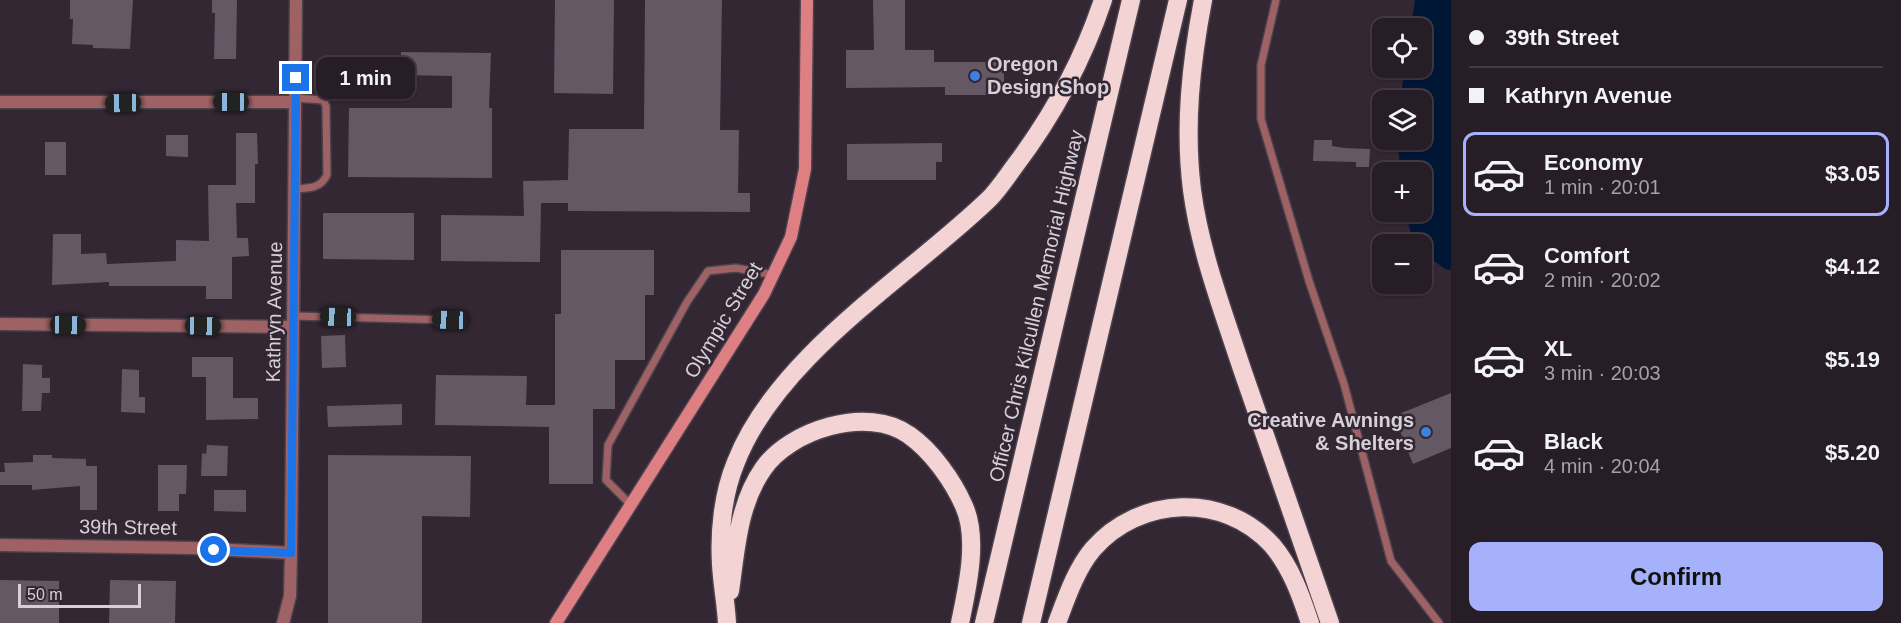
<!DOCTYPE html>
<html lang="en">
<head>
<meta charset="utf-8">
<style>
	body { margin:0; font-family:Arial,sans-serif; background:#2e262e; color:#f1f3f6; height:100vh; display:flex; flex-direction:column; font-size:22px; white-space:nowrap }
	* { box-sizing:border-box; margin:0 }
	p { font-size:20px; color:#a4a2a7 }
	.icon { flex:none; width:33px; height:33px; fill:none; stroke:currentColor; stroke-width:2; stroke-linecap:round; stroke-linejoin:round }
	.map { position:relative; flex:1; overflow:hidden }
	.drawer { display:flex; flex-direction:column; background:#261d26; width:450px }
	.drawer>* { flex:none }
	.hud { display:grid; align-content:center; height:132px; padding:0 18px; background:#261d26 }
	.controls { position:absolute; left:1372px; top:18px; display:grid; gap:12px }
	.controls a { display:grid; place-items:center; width:60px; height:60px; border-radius:12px; background:#261d26; box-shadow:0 2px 4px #0004,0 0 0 2px #423b43; font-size:30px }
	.scale { position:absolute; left:18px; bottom:15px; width:123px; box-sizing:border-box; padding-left:6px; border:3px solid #d7d0d8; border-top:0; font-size:16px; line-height:21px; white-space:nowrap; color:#d7d0d8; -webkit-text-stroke:4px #322733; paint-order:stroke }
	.end { position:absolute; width:27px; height:27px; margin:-14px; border:8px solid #1a73e8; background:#fff; box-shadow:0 0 0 3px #fff }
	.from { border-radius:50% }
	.bubble { position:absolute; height:42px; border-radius:12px; background:#261d26; box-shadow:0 2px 4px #0004,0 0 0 2px #423b43; font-size:20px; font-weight:700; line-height:42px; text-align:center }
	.car { position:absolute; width:18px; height:36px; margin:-18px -9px; border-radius:8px; box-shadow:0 0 4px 2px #0007; background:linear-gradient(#222 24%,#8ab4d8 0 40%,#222 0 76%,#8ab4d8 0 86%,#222 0) }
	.hud b { display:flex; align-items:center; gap:21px; height:57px; font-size:22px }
	.hud b+b { border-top:2px solid #423b43 }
	.hud i { width:15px; height:15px; background:#f1f3f6 }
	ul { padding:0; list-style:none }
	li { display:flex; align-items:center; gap:18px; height:84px; margin:0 12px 9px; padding:0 6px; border:3px solid transparent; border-radius:12px }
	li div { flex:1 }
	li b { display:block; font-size:22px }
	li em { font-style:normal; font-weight:700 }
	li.active { border-color:#a6b1fc }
	li>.icon { width:54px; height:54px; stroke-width:1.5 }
	.button { display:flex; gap:12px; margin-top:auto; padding:12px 18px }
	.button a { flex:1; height:69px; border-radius:12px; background:#a6b1fc; color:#111; font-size:24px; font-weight:700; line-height:69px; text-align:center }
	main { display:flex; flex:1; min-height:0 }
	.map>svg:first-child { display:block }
	.water { fill:#001635 }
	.building { fill:#645865 }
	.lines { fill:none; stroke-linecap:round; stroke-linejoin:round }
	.service-casing { stroke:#4c424d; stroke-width:10 }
	.minor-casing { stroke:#4c424d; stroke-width:15 }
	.secondary-casing { stroke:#4c424d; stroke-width:15 }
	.motorway-casing { stroke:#4c424d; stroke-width:21 }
	.service { stroke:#9e6264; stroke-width:7 }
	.minor { stroke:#9e6264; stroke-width:12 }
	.secondary { stroke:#de7f83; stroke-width:12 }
	.motorway { stroke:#f3d3d4; stroke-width:18 }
	.route { stroke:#1a73e8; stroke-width:8 }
	.shop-dot { fill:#3f7fe0; stroke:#322733; stroke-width:2 }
	.labels { text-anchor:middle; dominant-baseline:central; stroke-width:5; stroke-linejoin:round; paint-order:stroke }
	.poi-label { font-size:20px; font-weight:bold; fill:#d7d0d8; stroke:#322733; text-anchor:start }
	.street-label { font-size:20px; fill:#d7d0d8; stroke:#322733 }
</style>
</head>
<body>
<main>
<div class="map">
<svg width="1451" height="623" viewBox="0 0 1451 623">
	<rect width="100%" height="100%" fill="#322733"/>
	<!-- water -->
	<path class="water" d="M1415,0H1451V270L1445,269L1422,252V244H1414L1405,212H1422V172H1401L1397,140H1422V100H1400L1405,68H1422V28H1411Z"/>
	<!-- building -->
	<path class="building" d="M70,0H133L130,49L93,48V45L72,44L73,19H70Z
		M212,0H237L236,59H214L215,13H212Z
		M555,0H614L613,94L554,93Z
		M645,0H722L720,130H739L738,193H750V212L568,211V203H541L540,262L441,261V215L524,216L523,181L568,180L569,129H644Z
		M873,0H905V50H934V62H1004V90H990V95H945V87L846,88V50H874Z
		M401,52L491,53L489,108H492V178L348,177L349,108H452V76L401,75Z
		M236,133H257L258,164H255V203H236L237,238H248L249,256L232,257V299H206V286H109V282L52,285L53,234H81V254L106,253L107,264L176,261V240L209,241L208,185H236Z
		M166,135H188V157L166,156Z
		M1314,140H1332V146L1344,148L1370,149L1369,167H1356V162L1313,161Z
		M45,142H66V175H45Z
		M942,143V162H936V180H847V144Z
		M323,213H414V260L323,259Z
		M561,250H654V295H645V360H615V409H593V484H549V427L435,425L436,375L527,376L526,405H555V314H561Z
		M345,335L346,367L322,368L321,336Z
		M192,357H233V398H258V419L206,420V377H192Z
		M23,364L42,365V378H50V393H42L41,411H22Z
		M122,369L139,370V397H145V413L121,412Z
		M1451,393V448L1413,464L1394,416Z
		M402,404V425L328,427L327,406Z
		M207,445L228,446L227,476H201L202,453L206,454Z
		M33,455H52V458L86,459V466H97V510H80V486L32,490V485H0V472H5L4,463L33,462Z
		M328,455L471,456L470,517L422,516V623H328Z
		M158,465H187L186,494H179V511H158Z
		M214,490H246V512L214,511Z
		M0,580L59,581V623H0Z
		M110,580L176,581L175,623H109Z"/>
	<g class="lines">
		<!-- service casing -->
		<g class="service-casing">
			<path id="service" d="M1276,0L1261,65V119L1309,281L1344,384L1391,561L1439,623
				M294,189C309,188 320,189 327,175L326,106L323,100L295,98
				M293,316L450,320
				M631,505L606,480L608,445L687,302L708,271L736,268L774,275"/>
		</g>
		<!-- minor casing -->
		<g class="minor-casing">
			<path id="minor" d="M0,102H295
				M0,324L293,327
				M0,545L193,548L291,553
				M283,623L290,596L291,553L296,0"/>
		</g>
		<!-- secondary casing -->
		<g class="secondary-casing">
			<path id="secondary" d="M556,623L764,294L791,237L805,169L807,0"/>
		</g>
		<!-- motorway casing -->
		<g class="motorway-casing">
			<path id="motorway" d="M1203,0C1191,63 1184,126 1192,190C1200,251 1223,311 1242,369C1271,454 1301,538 1330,623
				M730,591C736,550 738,505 763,469C789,430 868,405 909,435C932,451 953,481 964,506C979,539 967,589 960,623
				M727,623C726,603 722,584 721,564C719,531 723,493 736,462C778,355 908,277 989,199C998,190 1006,178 1014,167C1052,117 1083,60 1103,0
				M984,623L1131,0
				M1031,623L1178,0
				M1057,623C1066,599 1076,569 1093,549C1139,496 1224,492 1272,545C1291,567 1301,596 1310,623"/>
		</g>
		<!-- service -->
		<use href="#service" class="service"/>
		<!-- minor -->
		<use href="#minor" class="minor"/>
		<!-- secondary -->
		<use href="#secondary" class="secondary"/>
		<!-- motorway -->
		<use href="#motorway" class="motorway"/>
	</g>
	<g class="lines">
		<!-- route -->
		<path class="route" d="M214,550L291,553L296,78"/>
	</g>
	<!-- markers -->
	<g class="shop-dot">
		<circle cx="975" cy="76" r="6"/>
		<circle cx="1426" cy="432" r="6"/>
	</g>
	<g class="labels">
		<!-- poi labels -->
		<g class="poi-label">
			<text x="987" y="64">Oregon<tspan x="987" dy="23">Design Shop</tspan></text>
			<text x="1414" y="420" text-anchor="end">Creative Awnings<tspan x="1414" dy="23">&amp; Shelters</tspan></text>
		</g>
		<!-- street labels -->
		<g class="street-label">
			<text transform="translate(1036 306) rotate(-77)">Officer Chris Kilcullen Memorial Highway</text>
			<text transform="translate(274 312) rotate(-89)">Kathryn Avenue</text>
			<text transform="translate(723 320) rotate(-59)">Olympic Street</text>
			<text transform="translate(128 527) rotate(1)">39th Street</text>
		</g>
	</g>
</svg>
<div class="controls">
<a><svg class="icon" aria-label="locate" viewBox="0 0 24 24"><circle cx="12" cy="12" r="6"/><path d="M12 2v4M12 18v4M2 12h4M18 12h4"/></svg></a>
<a><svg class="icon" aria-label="layers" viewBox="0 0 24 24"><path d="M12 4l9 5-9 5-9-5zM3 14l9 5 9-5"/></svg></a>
<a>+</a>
<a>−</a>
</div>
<div class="scale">50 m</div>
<i class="end from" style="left:214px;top:550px"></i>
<i class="end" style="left:296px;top:78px"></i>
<div class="bubble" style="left:316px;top:57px;width:99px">1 min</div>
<i class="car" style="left:231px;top:102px;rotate:270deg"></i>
<i class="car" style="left:123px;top:103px;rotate:269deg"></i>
<i class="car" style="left:338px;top:317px;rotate:272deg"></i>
<i class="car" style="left:450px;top:320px;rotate:272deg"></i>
<i class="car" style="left:68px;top:325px;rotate:91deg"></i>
<i class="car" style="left:203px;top:326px;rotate:91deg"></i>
</div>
<section class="drawer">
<div class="hud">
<b><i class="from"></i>39th Street</b>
<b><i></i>Kathryn Avenue</b>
</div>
<ul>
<li class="active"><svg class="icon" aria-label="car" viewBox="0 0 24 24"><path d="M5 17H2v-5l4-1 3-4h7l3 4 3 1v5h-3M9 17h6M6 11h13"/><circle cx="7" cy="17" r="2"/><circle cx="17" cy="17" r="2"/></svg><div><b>Economy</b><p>1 min · 20:01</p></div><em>$3.05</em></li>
<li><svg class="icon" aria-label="car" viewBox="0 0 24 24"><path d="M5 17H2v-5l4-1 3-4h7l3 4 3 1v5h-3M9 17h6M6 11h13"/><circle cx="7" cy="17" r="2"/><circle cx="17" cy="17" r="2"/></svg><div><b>Comfort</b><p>2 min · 20:02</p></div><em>$4.12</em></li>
<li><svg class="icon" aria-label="car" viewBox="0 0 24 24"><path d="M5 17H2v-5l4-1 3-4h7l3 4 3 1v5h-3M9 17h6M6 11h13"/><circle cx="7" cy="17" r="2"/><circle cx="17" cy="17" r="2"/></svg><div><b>XL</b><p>3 min · 20:03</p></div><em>$5.19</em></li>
<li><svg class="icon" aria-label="car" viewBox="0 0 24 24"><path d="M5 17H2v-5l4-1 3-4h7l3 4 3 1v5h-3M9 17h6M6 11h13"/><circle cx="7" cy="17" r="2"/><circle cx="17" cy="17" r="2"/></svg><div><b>Black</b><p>4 min · 20:04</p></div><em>$5.20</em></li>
</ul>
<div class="button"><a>Confirm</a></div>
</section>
</main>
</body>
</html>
